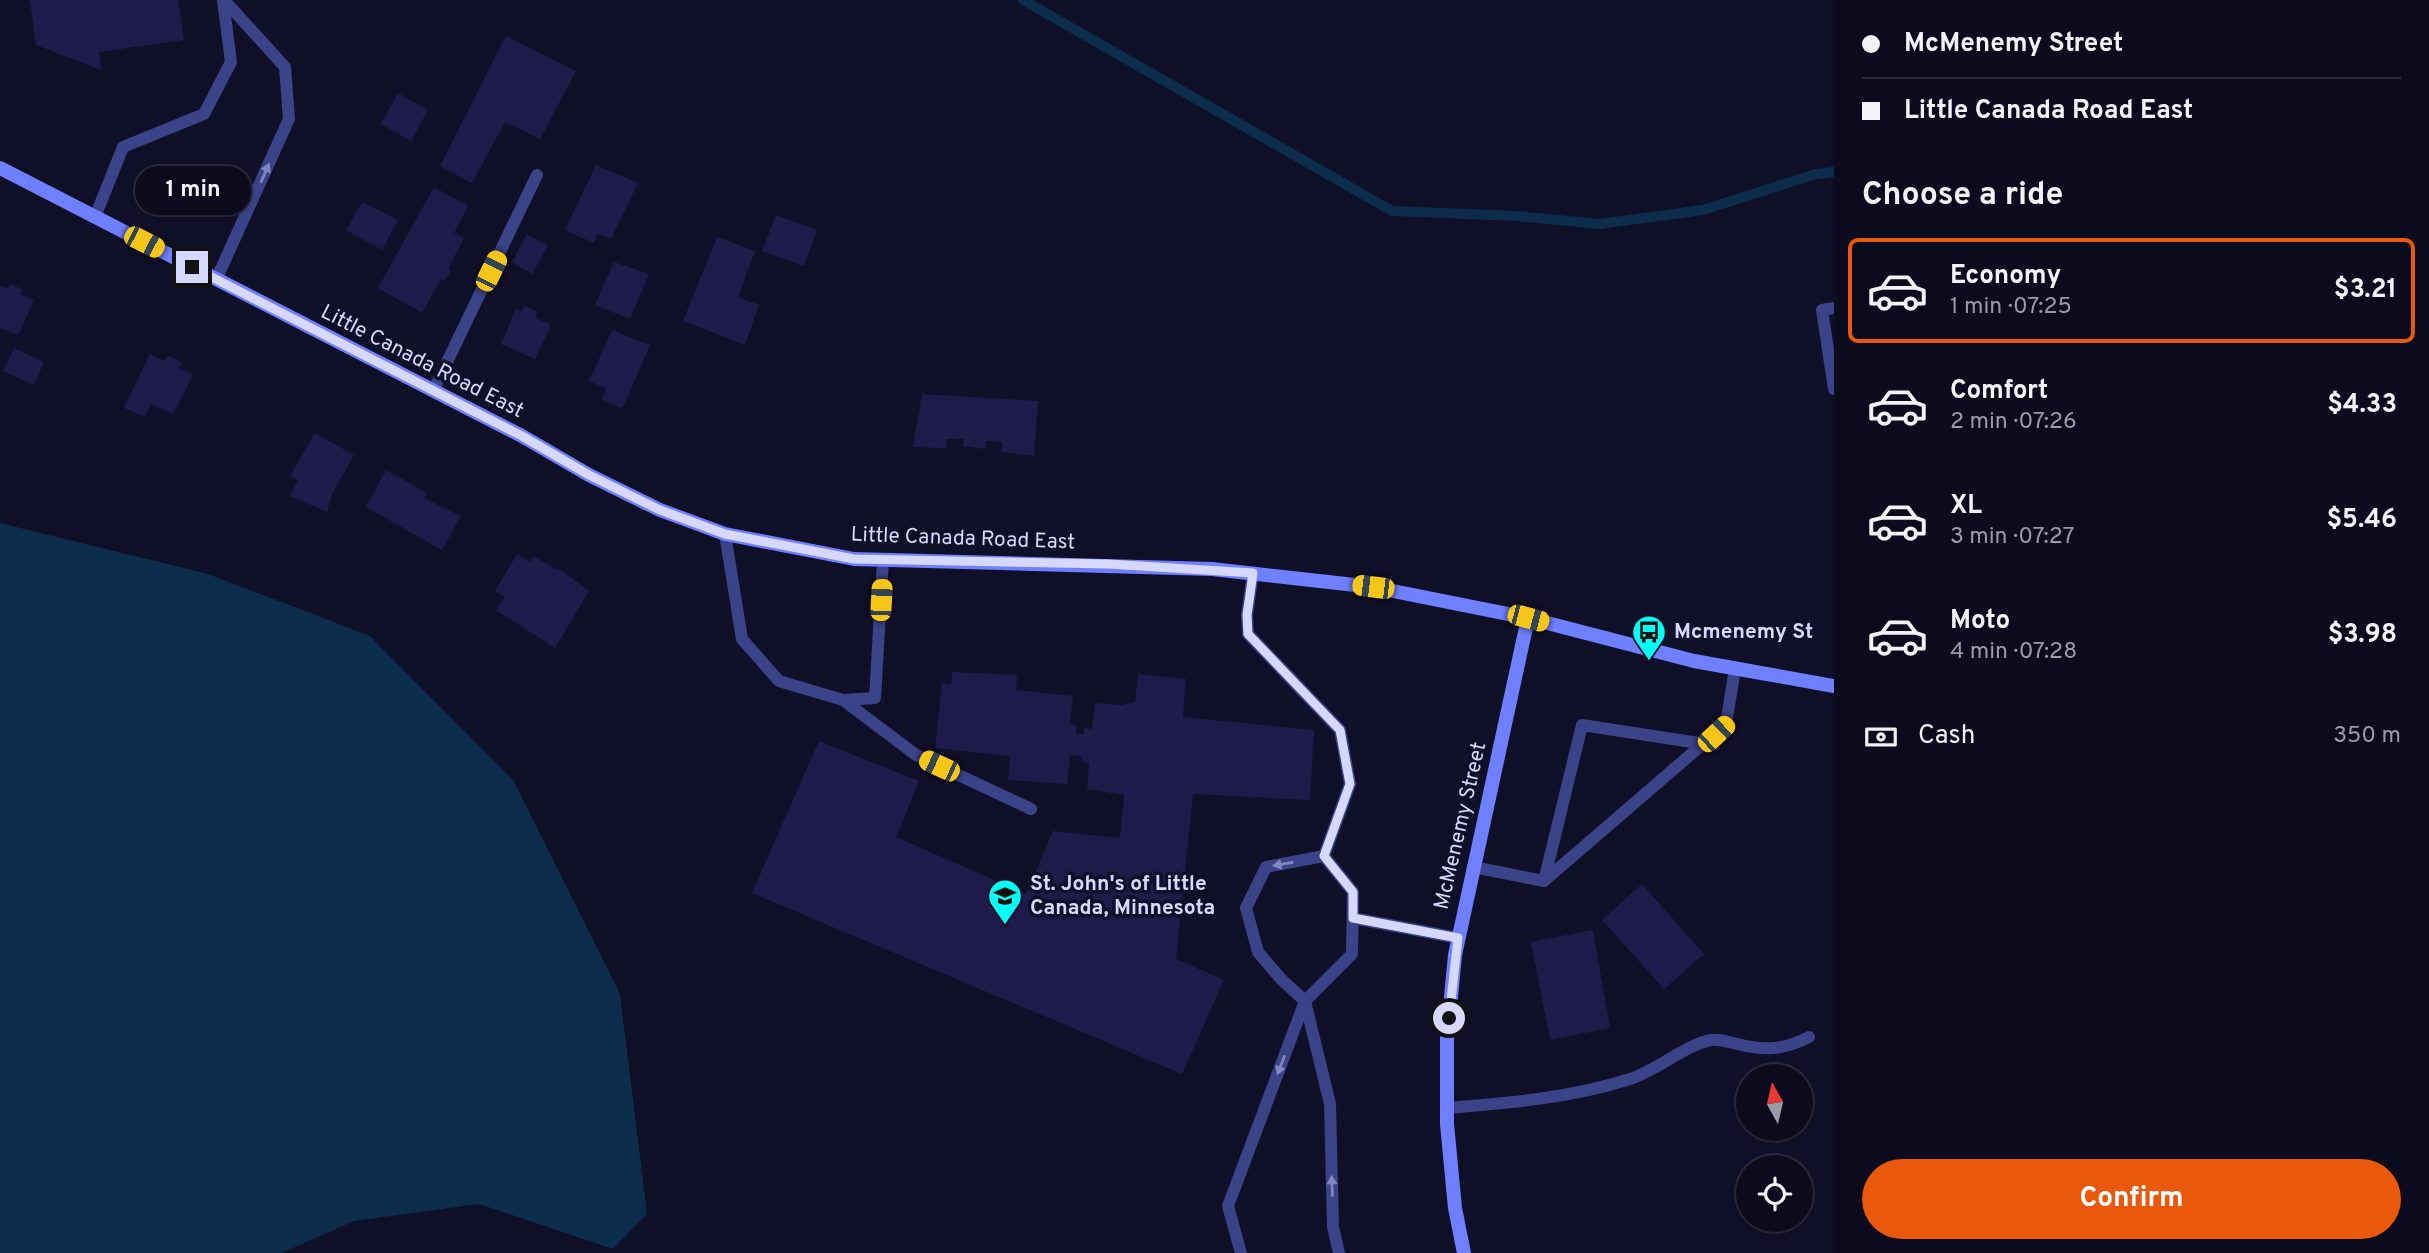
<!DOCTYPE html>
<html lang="en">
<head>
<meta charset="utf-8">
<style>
	body { margin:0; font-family:Overpass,sans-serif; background:#151427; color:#f1f3f6; height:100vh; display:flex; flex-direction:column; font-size:26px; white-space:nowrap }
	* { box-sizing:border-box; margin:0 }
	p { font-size:23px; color:#9a9ba4 }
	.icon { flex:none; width:38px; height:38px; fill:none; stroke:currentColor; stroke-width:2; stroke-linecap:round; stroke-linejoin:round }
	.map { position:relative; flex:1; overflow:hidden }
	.drawer { display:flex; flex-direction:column; background:#0c0b1e; width:595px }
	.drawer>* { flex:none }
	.hud { display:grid; align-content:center; height:154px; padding:0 28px; background:#0c0b1e }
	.needle { width:46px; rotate:352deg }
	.controls { position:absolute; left:1736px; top:1064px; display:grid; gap:14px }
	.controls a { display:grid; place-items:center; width:77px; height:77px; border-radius:50%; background:#0c0b1e; box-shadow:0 2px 5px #0004,0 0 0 2px #2c2b3c; font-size:35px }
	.end { position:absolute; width:32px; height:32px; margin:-16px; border:9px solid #d7d8ff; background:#111; box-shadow:0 0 0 4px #111 }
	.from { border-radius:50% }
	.bubble { position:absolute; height:49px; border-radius:24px; background:#0c0b1e; box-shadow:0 2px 5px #0004,0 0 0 2px #2c2b3c; font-size:23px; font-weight:700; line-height:49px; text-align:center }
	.car { position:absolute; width:21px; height:42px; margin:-21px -10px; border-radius:9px; box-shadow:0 0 5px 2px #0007; background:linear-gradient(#f5c518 24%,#345 0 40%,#f5c518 0 76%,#345 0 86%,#f5c518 0) }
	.hud b { display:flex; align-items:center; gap:24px; height:66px; font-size:26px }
	.hud b+b { border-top:2px solid #2c2b3c }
	.hud i { width:18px; height:18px; background:#f1f3f6 }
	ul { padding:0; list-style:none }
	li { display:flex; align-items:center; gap:21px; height:105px; margin:0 14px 10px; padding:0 14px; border:4px solid transparent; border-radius:10px }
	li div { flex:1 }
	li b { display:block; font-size:26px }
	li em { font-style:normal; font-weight:700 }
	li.current { border-color:#ea580c }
	li>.icon { width:63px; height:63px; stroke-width:1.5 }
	h2 { padding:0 28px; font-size:32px; line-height:84px }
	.pay { display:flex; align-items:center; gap:18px; height:77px; padding:0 28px; font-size:26px }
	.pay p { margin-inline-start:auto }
	.cta { display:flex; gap:14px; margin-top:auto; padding:14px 28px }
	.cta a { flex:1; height:80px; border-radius:42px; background:#ea580c; color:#fff; font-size:28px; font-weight:700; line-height:80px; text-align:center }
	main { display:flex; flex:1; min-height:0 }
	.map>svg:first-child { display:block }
	.water { fill:#0b2c4b }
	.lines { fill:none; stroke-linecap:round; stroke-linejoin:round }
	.stream { stroke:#0b2c4b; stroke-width:10 }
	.building { fill:#1e1b4a }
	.lane { stroke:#3a4288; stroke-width:12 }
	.secondary { stroke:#6e7fff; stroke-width:14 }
	.oneway { fill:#8186be }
	.route { stroke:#d7d8ff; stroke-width:9 }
	.labels { text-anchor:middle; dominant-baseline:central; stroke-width:7; stroke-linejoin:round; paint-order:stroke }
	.street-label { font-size:21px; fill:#d7d8ff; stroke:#100f28 }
	.poi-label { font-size:21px; font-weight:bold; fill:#d7d8ff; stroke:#100f28; text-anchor:start }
</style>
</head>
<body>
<main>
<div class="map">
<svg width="1834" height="1253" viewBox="0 0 1834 1253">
	<rect width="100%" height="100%" fill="#100f28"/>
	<!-- water -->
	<path class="water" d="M0,523L208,574L370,636L513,780L620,994L647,1214L613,1249L479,1204L354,1221L282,1253H0Z"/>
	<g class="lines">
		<!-- stream -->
		<path class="stream" d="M1023,0L1392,211L1517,216L1600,224L1703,210L1816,174L1834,172"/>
	</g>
	<!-- building -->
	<path class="building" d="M30,0H178L184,40L99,52L101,70L36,45Z
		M506,36L576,71L540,139L505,122L472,183L440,166Z
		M398,93L428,110L411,141L381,124Z
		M596,165L638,183L611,239L597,234L594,243L565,230Z
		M434,187L468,206L454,233L464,238L448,269L451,271L445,281L441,279L422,313L378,288Z
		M362,202L398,220L382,250L346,230Z
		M776,215L817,230L804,266L762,251Z
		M527,234L548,246L532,274L512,262Z
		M717,237L755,251L738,297L759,305L745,345L683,321Z
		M614,262L649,274L630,319L595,305Z
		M10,284L22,289L20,294L34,300L18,335L0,328V286L8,289Z
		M524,306L537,311L536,318L551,325L535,359L501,344L516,309L521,312Z
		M612,330L650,345L622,409L602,399L606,389L589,381Z
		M14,348L44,362L34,385L3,371Z
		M150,354L165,361L168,356L182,362L179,368L193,375L173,414L151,404L145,417L124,408Z
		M922,394L1038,401L1034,456L1001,452L1002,442L986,441L985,449L963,446L964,439H947L946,448L913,447Z
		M315,433L354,455L332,494L327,512L290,496L298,480L290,476Z
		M386,470L427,493L424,498L461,516L442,550L366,507Z
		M517,554L530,562L534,556L557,570L558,568L589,591L555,648L496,610L505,597L495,591Z
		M952,672L1017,675L1016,690L1073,696L1070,724L1077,725L1076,733L1084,734V728L1092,729L1095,703L1121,705L1135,702L1138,674L1186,679L1183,717L1314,730L1310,800L1193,794L1176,959L1224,980L1182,1074L752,893L819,741L919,781L896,837L1026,894L1053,831L1120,838L1124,795L1087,789L1089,763L1081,762L1082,756L1070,755L1067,784L1008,780L1010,756L935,748L942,683L951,684Z
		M1642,884L1704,954L1664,989L1602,920Z
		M1593,930L1610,1028L1550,1040L1531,942Z"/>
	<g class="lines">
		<!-- lane -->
		<path class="lane" d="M95,217L123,147L204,114L231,62L223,0
			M216,280L289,119L285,67L224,0
			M1834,308L1822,310L1834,389
			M433,391L537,175
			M725,534L742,639L779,681L843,700L875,698L883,560
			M1253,573L1247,615L1248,634L1340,730L1350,784L1324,856
			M843,700L916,755L1031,809
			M1473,867L1544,881L1726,724L1735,669
			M1544,881L1582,725L1705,744
			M1353,918L1458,938
			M1446,1108C1508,1103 1571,1098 1630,1079C1658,1070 1685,1045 1711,1040C1720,1039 1729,1042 1737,1044C1765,1051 1784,1050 1809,1037
			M1241,1253L1228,1206L1305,1001L1352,954L1353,892L1324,856L1266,867L1246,908L1258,952L1281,979L1305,1001L1330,1104L1333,1227L1339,1253"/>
		<!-- secondary -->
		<path class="secondary" d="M0,168L522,436L589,475L660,510L725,534L854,559L1212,569L1373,587L1528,618L1694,661L1834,686
			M1464,1253L1455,1208L1447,1124V1039L1455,955L1528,618"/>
	</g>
	<!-- one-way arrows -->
	<defs><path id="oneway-solid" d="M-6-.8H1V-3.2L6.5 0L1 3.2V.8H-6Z" transform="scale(1.75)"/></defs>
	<g class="oneway">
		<use href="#oneway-solid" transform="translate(265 173) rotate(-66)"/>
		<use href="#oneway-solid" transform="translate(1283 864) rotate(170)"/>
		<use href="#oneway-solid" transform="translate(1281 1065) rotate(111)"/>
		<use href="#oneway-solid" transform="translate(1332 1186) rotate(-92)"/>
	</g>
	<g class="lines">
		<!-- route -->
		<path class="route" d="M192,267L522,436L589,475L660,510L725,534L854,559L1108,564L1253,573L1247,615L1248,634L1340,730L1350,784L1324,856L1353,892V918L1458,938L1449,1018"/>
	</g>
	<!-- icons -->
	<defs>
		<g id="bus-pin" transform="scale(1.75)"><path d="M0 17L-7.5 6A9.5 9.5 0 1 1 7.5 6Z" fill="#03fff4" stroke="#100f28"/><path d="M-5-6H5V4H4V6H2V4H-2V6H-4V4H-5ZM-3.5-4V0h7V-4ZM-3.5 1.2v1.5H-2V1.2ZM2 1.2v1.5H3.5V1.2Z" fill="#111"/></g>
		<g id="school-pin" transform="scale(1.75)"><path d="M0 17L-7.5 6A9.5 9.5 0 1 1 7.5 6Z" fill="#03fff4" stroke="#100f28"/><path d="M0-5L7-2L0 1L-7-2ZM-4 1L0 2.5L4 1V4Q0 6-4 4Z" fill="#111"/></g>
	</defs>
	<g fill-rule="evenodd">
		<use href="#bus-pin" x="1649" y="632"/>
		<use href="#school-pin" x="1005" y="896"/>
	</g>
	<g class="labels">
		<!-- street labels -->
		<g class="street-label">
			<text transform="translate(422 362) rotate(27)">Little Canada Road East</text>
			<text transform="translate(963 539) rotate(2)">Little Canada Road East</text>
			<text transform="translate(1461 826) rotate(-77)">McMenemy Street</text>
		</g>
		<!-- poi labels -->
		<g class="poi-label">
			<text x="1674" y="632">Mcmenemy St</text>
			<text x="1030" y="884">St. John's of Little<tspan x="1030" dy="24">Canada, Minnesota</tspan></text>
		</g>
	</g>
</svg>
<div class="controls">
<a><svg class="needle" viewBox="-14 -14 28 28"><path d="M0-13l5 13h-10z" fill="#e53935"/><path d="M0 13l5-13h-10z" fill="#9a9ba4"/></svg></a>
<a><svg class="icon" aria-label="locate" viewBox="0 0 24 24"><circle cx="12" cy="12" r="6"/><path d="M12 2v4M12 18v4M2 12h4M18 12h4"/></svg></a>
</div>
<i class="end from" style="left:1449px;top:1018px"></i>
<i class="end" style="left:192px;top:267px"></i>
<div class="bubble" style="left:135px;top:166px;width:116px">1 min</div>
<i class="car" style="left:144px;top:242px;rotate:117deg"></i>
<i class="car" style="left:491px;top:271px;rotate:26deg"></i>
<i class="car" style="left:1373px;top:587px;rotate:277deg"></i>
<i class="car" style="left:881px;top:600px;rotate:3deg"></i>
<i class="car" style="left:1528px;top:618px;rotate:105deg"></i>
<i class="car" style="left:1716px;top:734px;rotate:47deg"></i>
<i class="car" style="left:939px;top:766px;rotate:295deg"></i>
</div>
<section class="drawer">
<div class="hud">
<b><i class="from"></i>McMenemy Street</b>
<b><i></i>Little Canada Road East</b>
</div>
<h2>Choose a ride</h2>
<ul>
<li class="current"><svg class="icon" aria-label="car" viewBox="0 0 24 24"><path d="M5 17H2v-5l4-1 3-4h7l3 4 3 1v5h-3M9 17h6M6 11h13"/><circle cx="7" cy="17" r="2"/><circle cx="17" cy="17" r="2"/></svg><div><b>Economy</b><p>1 min · 07:25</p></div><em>$3.21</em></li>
<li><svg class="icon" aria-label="car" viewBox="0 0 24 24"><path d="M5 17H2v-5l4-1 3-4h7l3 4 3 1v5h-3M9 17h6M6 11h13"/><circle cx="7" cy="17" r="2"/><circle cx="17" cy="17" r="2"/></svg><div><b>Comfort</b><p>2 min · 07:26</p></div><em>$4.33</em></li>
<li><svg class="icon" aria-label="car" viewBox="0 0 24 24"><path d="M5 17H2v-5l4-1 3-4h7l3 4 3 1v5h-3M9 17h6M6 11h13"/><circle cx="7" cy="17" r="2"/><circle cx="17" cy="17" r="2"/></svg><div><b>XL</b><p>3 min · 07:27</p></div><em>$5.46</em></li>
<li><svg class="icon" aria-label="car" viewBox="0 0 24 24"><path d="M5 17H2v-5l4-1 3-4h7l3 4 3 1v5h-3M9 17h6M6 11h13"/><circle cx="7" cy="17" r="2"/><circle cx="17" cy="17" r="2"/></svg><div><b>Moto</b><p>4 min · 07:28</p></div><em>$3.98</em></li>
</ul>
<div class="pay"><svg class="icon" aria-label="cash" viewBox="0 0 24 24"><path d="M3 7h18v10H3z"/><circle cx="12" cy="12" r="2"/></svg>Cash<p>350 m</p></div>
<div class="cta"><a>Confirm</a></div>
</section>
</main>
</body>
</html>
